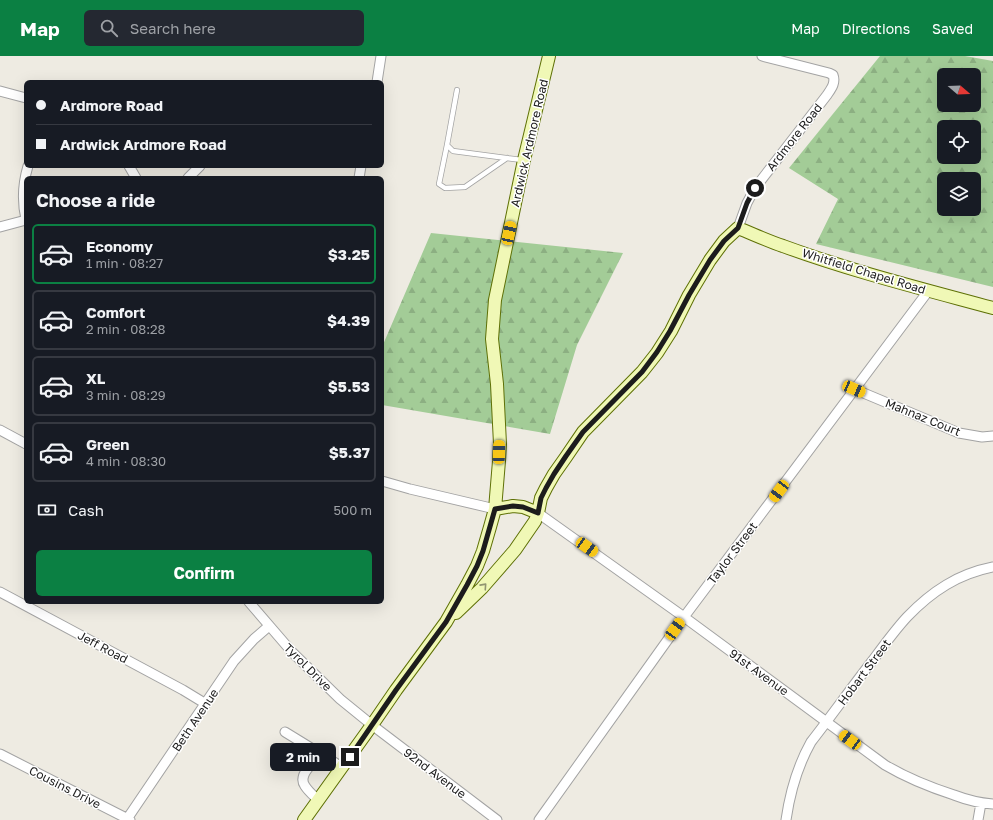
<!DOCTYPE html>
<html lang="en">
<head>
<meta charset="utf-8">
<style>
	body { margin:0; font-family:"Golos Text",sans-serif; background:#242831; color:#f1f3f6; height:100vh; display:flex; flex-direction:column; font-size:15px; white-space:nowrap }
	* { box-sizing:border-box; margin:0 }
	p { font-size:13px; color:#9ea1a6 }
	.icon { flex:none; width:22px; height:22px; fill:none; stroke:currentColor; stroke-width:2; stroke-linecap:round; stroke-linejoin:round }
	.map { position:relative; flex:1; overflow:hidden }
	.panel { position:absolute; left:24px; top:120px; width:360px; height:428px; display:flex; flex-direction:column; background:#171b24; border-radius:6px; box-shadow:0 4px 16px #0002 }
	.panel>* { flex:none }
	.hud { position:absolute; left:24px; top:24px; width:360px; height:88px; border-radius:6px; box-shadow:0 4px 16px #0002; display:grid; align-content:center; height:88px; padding:0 12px; background:#171b24 }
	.needle { width:26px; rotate:109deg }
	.buttons { position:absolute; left:937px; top:12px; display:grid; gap:8px }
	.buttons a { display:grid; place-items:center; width:44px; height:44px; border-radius:6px; background:#171b24; box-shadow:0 4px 16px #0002; font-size:20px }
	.end { position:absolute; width:18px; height:18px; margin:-9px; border:5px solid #1c1c1c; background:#fff; box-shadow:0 0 0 2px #fff }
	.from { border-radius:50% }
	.bubble { position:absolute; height:28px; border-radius:6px; background:#171b24; box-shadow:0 4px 16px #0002; font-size:13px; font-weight:700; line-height:28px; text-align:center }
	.car { position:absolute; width:12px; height:24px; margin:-12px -6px; border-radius:5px; box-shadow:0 0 3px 1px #0007; background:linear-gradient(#f5c518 24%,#345 0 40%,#f5c518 0 76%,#345 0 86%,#f5c518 0) }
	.hud b { display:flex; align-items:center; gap:14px; height:38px; font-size:15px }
	.hud b+b { border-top:1px solid #363941 }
	.hud i { width:10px; height:10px; background:#f1f3f6 }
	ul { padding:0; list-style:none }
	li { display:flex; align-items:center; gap:12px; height:60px; margin:0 8px 6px; padding:0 4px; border:2px solid #363941; border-radius:6px }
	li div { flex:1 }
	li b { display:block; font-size:15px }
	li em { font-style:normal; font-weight:700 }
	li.on { border-color:#0b8043 }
	li>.icon { width:36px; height:36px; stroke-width:1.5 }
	h2 { padding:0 12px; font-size:18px; line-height:48px }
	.pay { display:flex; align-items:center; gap:10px; height:44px; padding:0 12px; font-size:15px }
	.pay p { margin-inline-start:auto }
	.button { display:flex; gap:8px; margin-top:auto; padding:8px 12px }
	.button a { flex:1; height:46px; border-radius:6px; background:#0b8043; color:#fff; font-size:16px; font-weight:700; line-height:46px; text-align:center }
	header { display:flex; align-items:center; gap:24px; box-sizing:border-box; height:56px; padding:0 20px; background:#0b8043; color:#fff }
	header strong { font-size:19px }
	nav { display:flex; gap:22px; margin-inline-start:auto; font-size:14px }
	.search { width:280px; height:36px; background:#242831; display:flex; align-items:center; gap:10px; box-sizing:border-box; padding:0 14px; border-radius:6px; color:#9ea1a6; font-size:15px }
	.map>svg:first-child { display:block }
	.forest { fill:url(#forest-firs); fill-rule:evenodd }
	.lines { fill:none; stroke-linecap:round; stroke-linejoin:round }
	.lane-casing { stroke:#a3a3a3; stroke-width:6 }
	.street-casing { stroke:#a3a3a3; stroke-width:11 }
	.secondary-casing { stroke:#5e7006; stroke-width:14 }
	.lane { stroke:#fff; stroke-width:4.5 }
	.street { stroke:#fff; stroke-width:9 }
	.secondary { stroke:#f0f8b6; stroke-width:12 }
	.oneway { stroke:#919571 }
	.route { stroke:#1c1c1c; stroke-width:5 }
	.labels { text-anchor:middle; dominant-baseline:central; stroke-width:3; stroke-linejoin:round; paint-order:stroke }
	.street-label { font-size:12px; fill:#1c1c1c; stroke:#fff }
</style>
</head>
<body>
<header>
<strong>Map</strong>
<div class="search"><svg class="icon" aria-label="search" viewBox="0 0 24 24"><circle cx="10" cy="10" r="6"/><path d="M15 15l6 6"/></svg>Search here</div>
<nav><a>Map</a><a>Directions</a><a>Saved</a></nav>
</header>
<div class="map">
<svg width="993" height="764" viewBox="0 0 993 764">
	<defs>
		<pattern id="forest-firs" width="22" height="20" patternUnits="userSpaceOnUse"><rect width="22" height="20" fill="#a3cc97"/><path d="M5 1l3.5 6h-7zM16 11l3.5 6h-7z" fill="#8caf82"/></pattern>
	</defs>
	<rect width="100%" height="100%" fill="#eeebe2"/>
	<!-- forest -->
	<path class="forest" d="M880,0H965L993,5V231L816,188L838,143L789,112ZM944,19H974V49H944ZM944,71H974V101H944ZM944,123H974V153H944Z
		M431,177L623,197L577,289L550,378L382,349V291Z"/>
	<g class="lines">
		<!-- lane casing -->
		<g class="lane-casing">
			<path id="lane" d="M457,34L447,89L453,95L522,104
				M447,89L439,128L445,132L465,131L507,102"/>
		</g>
		<!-- street casing -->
		<g class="street-casing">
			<path id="street" d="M377,26L381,0
				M0,35L26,42
				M129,110L136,122
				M188,122L200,110
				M359,122L361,110
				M26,163C22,146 23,127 28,110
				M0,171L26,164
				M738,172L747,147L755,132L827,39C831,33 836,27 833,19L829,17L762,0
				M854,333L959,377L982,381L993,380
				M0,374L26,388
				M382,425L410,433L495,453
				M538,457L684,561L885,709C907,722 929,731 954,739C967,744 979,747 993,748
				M0,536L183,634L206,648
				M249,546L292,596L340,643L372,669L497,764
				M285,676L342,711
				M0,698L130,764
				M318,744C314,740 308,735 305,730C297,719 314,705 323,699
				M127,763L234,605L254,583L269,570
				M539,764L684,561L929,234
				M786,764C790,736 797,711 811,686C832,659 852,631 873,604C884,589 895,574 907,561C932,535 958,518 993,511
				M978,764L981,747"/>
		</g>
		<!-- secondary casing -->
		<g class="secondary-casing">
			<path id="secondary" d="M495,453L513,450L523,451L538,457
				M456,557L482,532L515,494L535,465L538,457L541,442L546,432L554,418L566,401L583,376L642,316L657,297L671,275L689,239L710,204L724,185L738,172C753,178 768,185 783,190C851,215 923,233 993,252
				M304,764L372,669L396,634L446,566L467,529L477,510L483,495L490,471L495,453L499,405L500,388L497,328L492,283L495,244L524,104L549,0"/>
		</g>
		<!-- lane -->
		<use href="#lane" class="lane"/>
		<!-- street -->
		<use href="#street" class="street"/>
		<!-- secondary -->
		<use href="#secondary" class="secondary"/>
	</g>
	<!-- one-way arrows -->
	<defs><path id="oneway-chevron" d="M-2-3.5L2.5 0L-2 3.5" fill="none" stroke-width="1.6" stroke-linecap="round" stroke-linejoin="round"/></defs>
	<use class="oneway" href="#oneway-chevron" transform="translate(484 530) rotate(-48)"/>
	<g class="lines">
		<!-- route -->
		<path class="route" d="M350,701L396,634L446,566L467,529L477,510L483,495L495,453L513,450L523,451L538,457L541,442L546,432L554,418L566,400L583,376L642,316L657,296L670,275L689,239L710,204L724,185L738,172L747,147L755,132"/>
	</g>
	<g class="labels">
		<!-- street labels -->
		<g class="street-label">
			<text transform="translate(794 81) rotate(-52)">Ardmore Road</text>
			<text transform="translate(529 87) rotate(-77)">Ardwick Ardmore Road</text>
			<text transform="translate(864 215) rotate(17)">Whitfield Chapel Road</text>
			<text transform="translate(923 361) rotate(22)">Mahnaz Court</text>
			<text transform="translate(732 497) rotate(-53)">Taylor Street</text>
			<text transform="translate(103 591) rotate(28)">Jeff Road</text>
			<text transform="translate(308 611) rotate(45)">Tyrol Drive</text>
			<text transform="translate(759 616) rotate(36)">91st Avenue</text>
			<text transform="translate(864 616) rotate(-53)">Hobart Street</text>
			<text transform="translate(195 664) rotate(-56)">Beth Avenue</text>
			<text transform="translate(435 717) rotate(37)">92nd Avenue</text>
			<text transform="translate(65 731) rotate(27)">Cousins Drive</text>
		</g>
	</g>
</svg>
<div class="buttons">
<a><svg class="needle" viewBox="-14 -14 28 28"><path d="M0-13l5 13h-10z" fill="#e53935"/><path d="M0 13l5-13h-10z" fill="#9ea1a6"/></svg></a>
<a><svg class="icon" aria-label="locate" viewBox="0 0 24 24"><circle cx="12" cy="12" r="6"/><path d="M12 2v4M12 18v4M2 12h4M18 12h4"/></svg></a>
<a><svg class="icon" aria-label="layers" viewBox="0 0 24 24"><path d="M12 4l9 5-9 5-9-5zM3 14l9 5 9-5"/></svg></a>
</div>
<i class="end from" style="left:755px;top:132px"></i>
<i class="end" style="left:350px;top:701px"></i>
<div class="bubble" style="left:270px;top:687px;width:66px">2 min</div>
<i class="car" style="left:509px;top:177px;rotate:12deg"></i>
<i class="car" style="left:854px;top:333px;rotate:113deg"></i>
<i class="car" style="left:499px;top:396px;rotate:1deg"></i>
<i class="car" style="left:779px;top:435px;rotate:217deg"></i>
<i class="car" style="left:587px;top:491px;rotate:125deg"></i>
<i class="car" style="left:675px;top:573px;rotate:35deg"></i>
<i class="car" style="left:850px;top:684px;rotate:306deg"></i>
<div class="hud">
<b><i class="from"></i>Ardmore Road</b>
<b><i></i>Ardwick Ardmore Road</b>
</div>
<section class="panel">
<h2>Choose a ride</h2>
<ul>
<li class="on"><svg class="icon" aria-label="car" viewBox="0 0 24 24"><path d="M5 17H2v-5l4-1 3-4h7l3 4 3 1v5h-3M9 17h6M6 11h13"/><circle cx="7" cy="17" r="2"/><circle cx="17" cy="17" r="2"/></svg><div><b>Economy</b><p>1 min · 08:27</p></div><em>$3.25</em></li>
<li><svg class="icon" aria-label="car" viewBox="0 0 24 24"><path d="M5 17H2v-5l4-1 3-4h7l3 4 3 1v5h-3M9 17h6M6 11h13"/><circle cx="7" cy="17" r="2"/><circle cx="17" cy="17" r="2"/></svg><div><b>Comfort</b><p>2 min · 08:28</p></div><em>$4.39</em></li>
<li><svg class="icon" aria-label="car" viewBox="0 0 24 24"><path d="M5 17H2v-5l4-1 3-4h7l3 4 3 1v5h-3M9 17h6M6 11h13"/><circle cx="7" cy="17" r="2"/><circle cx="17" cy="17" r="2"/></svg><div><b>XL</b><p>3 min · 08:29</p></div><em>$5.53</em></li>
<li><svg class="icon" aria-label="car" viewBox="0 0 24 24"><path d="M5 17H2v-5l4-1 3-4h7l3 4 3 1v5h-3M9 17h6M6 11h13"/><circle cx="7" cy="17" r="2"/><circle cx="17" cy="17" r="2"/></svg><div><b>Green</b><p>4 min · 08:30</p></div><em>$5.37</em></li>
</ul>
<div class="pay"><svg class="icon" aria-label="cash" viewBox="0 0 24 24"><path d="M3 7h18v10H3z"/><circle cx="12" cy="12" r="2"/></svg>Cash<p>500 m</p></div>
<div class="button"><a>Confirm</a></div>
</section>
</div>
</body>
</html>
